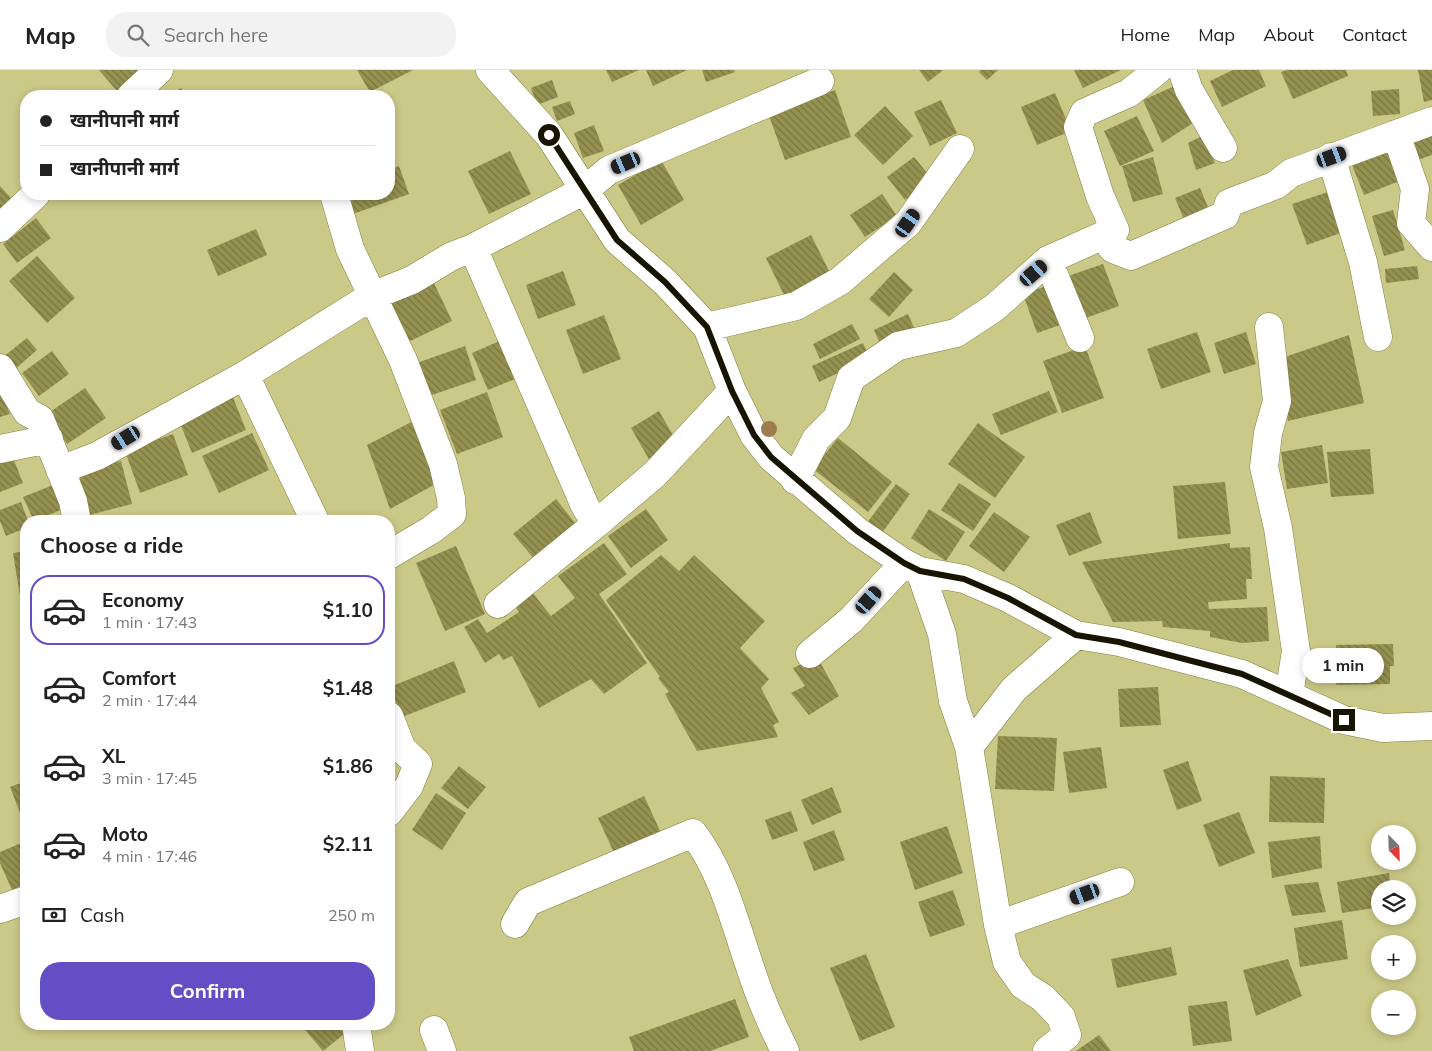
<!DOCTYPE html>
<html lang="en">
<head>
<meta charset="utf-8">
<style>
	body { margin:0; font-family:Mulish,"Noto Sans Devanagari",sans-serif; background:#f2f2f2; color:#222; height:100vh; display:flex; flex-direction:column; font-size:19px; white-space:nowrap }
	* { box-sizing:border-box; margin:0 }
	p { font-size:16px; color:#767676 }
	.icon { flex:none; width:28px; height:28px; fill:none; stroke:currentColor; stroke-width:2; stroke-linecap:round; stroke-linejoin:round }
	.map { position:relative; flex:1; overflow:hidden }
	.side { position:absolute; left:20px; top:445px; width:375px; height:515px; display:flex; flex-direction:column; background:#fff; border-radius:20px; box-shadow:0 2px 8px #0003 }
	.side>* { flex:none }
	.banner { position:absolute; left:20px; top:20px; width:375px; height:110px; border-radius:20px; box-shadow:0 2px 8px #0003; display:grid; align-content:center; height:110px; padding:0 20px; background:#fff }
	.needle { width:32px; rotate:157deg }
	.fabs { position:absolute; left:1371px; top:755px; display:grid; gap:10px }
	.fabs a { display:grid; place-items:center; width:45px; height:45px; border-radius:50%; background:#fff; box-shadow:0 2px 8px #0003; font-size:25px }
	.end { position:absolute; width:22px; height:22px; margin:-11px; border:6px solid #171500; background:#fff; box-shadow:0 0 0 2px #fff }
	.from { border-radius:50% }
	.bubble { position:absolute; height:35px; border-radius:18px; background:#fff; box-shadow:0 2px 8px #0003; font-size:16px; font-weight:700; line-height:35px; text-align:center }
	.car { position:absolute; width:15px; height:30px; margin:-15px -8px; border-radius:6px; box-shadow:0 0 4px 1px #0007; background:linear-gradient(#222 24%,#8ab4d8 0 40%,#222 0 76%,#8ab4d8 0 86%,#222 0) }
	.banner b { display:flex; align-items:center; gap:18px; height:48px; font-size:19px }
	.banner b+b { border-top:1px solid #e0e0e0 }
	.banner i { width:12px; height:12px; background:#222 }
	ul { padding:0; list-style:none }
	li { display:flex; align-items:center; gap:15px; height:70px; margin:0 10px 8px; padding:0 10px; border:2px solid transparent; border-radius:20px }
	li div { flex:1 }
	li b { display:block; font-size:19px }
	li em { font-style:normal; font-weight:700 }
	li.selected { border-color:#634ec6 }
	li>.icon { width:45px; height:45px; stroke-width:1.5 }
	h2 { padding:0 20px; font-size:22px; line-height:60px }
	.pay { display:flex; align-items:center; gap:12px; height:55px; padding:0 20px; font-size:19px }
	.pay p { margin-inline-start:auto }
	.cta { display:flex; gap:10px; margin-top:auto; padding:10px 20px }
	.cta a { flex:1; height:58px; border-radius:20px; background:#634ec6; color:#fff; font-size:20px; font-weight:700; line-height:58px; text-align:center }
	header { display:flex; align-items:center; gap:30px; box-sizing:border-box; height:70px; padding:0 25px; background:#fff; border-bottom:1px solid #e0e0e0 }
	header strong { font-size:24px }
	nav { display:flex; gap:28px; margin-inline-start:auto; font-size:18px }
	.search { width:350px; height:45px; background:#f2f2f2; display:flex; align-items:center; gap:12px; box-sizing:border-box; padding:0 18px; border-radius:20px; color:#767676; font-size:19px }
	.map>svg:first-child { display:block }
	.building { fill:url(#building-back-hatch) }
	.lines { fill:none; stroke-linecap:round; stroke-linejoin:round }
	.minor-casing { stroke:#817e3e; stroke-width:29 }
	.minor { stroke:#fff; stroke-width:28 }
	.tree { fill:#9d7d4e }
	.route { stroke:#171500; stroke-width:6 }
</style>
</head>
<body>
<header>
<strong>Map</strong>
<div class="search"><svg class="icon" aria-label="search" viewBox="0 0 24 24"><circle cx="10" cy="10" r="6"/><path d="M15 15l6 6"/></svg>Search here</div>
<nav><a>Home</a><a>Map</a><a>About</a><a>Contact</a></nav>
</header>
<div class="map">
<svg width="1432" height="981" viewBox="0 0 1432 981">
	<defs>
		<pattern id="building-back-hatch" width="6" height="6" patternUnits="userSpaceOnUse" patternTransform="scale(1.25)"><rect width="6" height="6" fill="#949151"/><path d="M-1 5l2 2M0 0l6 6M5-1l2 2" fill="none" stroke="#787541"/></pattern>
	</defs>
	<rect width="100%" height="100%" fill="#cbc987"/>
	<!-- building -->
	<path class="building" d="M99,0H143L117,21Z
		M357,0H413L370,22Z
		M606,0H639L612,12Z
		M646,0H687L653,16Z
		M702,0H734L735,2L706,12Z
		M919,0H943L928,12Z
		M981,0H998L987,10L979,2Z
		M1074,0H1121L1083,18Z
		M1233,0H1259L1266,16L1222,37L1210,11Z
		M1287,0H1346L1348,6L1293,29L1281,2Z
		M1418,0H1432V30L1424,32Z
		M552,10L558,27L537,35L531,18Z
		M1177,15L1193,53L1162,73L1143,30Z
		M181,18L186,26H167Z
		M1399,19L1400,44L1373,46L1371,21Z
		M835,20L851,67L785,90L768,43Z
		M1055,23L1071,61L1037,75L1021,37Z
		M941,30L957,63L930,76L914,42Z
		M570,31L575,44L557,51L552,37Z
		M885,36L913,66L883,95L854,65Z
		M1137,46L1154,81L1120,96L1104,61Z
		M594,55L604,81L583,88L574,63Z
		M1432,59V85L1415,91L1407,68Z
		M1202,66L1215,93L1196,100L1188,73Z
		M1393,73L1407,108L1364,125L1350,90Z
		M510,81L531,124L489,144L468,101Z
		M914,87L932,109L905,130L887,107Z
		M1153,87L1163,124L1133,132L1122,96Z
		M661,90L684,130L641,155L618,115Z
		M399,96L409,124L353,144L346,124H389V100Z
		M0,116L12,129L0,139Z
		M1200,118L1213,149L1188,159L1175,128Z
		M1331,121L1346,161L1307,175L1292,134Z
		M882,124L897,146L865,167L850,145Z
		M1393,140L1405,180L1384,186L1372,146Z
		M36,148L51,168L17,193L3,174Z
		M256,159L267,185L218,206L207,180Z
		M811,165L830,203L785,227L766,188Z
		M37,186L75,228L47,253L9,211Z
		M1103,194L1119,236L1083,249L1068,206Z
		M1417,196L1419,209L1386,213L1385,199Z
		M563,201L576,235L538,249L526,215Z
		M894,202L913,220L889,247L869,229Z
		M432,209L452,251L404,274L384,232Z
		M1046,216L1060,255L1037,263L1023,224Z
		M908,244L916,262L882,278L874,260Z
		M604,245L621,289L583,304L566,260Z
		M852,254L860,269L820,289L813,274Z
		M1197,262L1211,302L1161,319L1147,279Z
		M1246,262L1256,294L1224,304L1214,273Z
		M1349,265L1364,333L1288,351L1279,289Z
		M27,268L37,280L14,300L3,287Z
		M504,269L520,307L488,320L472,283Z
		M863,273L870,288L819,312L812,296Z
		M465,276L476,310L426,327L414,294Z
		M1085,276L1104,328L1062,343L1043,291Z
		M52,281L69,304L39,326L22,303Z
		M0,318L10,344L0,347Z
		M85,318L106,348L67,374L47,344Z
		M1049,321L1058,342L1001,365L992,344Z
		M487,322L503,367L457,384L440,340Z
		M232,325L246,360L192,383L178,348Z
		M659,341L678,374L650,391L631,358Z
		M419,348L441,411L390,439L367,375Z
		M978,353L1025,387L995,428L948,394Z
		M252,363L269,400L219,423L202,386Z
		M173,364L188,405L140,423L125,381Z
		M838,368L892,412L868,442L813,399Z
		M1322,375L1328,413L1287,419L1281,382Z
		M1370,379L1374,424L1331,427L1327,382Z
		M12,385L23,413L0,422V390Z
		M121,391L132,434L89,445L78,401Z
		M1225,412L1231,464L1178,469L1173,416Z
		M959,413L991,434L973,461L941,440Z
		M896,414L910,424L882,463L867,453Z
		M53,415L63,439L34,451L23,427Z
		M556,429L579,458L537,492L513,464Z
		M21,432L28,451H26V458L6,466L0,451V440Z
		M646,439L668,470L631,498L608,466Z
		M929,439L965,462L946,491L911,468Z
		M994,442L1030,467L1004,502L969,476Z
		M1090,442L1102,473L1069,486L1056,455Z
		M604,473L627,504L599,524L647,593L604,624L591,609L539,638L512,586L503,590L499,584L485,593L464,557L478,549L487,563L519,542L515,536L532,522L551,546L575,528L558,506Z
		M1230,473V478L1250,477L1252,509H1246L1247,529L1208,532L1209,539L1267,537L1269,571L1242,573L1210,567V561L1163,557L1162,551L1113,552L1082,492Z
		M456,476L485,544L445,561L416,493Z
		M26,481V556H25L13,483Z
		M661,485L679,501L694,485L765,551L740,578L769,609L761,618L779,652L773,655L778,667L697,681L665,624L669,622L658,608L660,607L606,530Z
		M1393,574L1394,596H1390V614L1336,615V575Z
		M817,587L839,626L809,645L791,623L805,616L793,598Z
		M454,591L466,622L402,647L390,617Z
		M1158,617L1161,655L1120,657L1118,619Z
		M998,666L1057,668L1054,721L995,719Z
		M1101,677L1107,718L1069,723L1063,682Z
		M1188,691L1202,731L1177,740L1163,700Z
		M459,696L486,717L468,739L441,718Z
		M1270,706L1325,708L1324,753L1269,752Z
		M26,711V753H24L10,717Z
		M832,717L842,742L812,755L801,730Z
		M436,723L466,743L442,780L412,760Z
		M644,726L662,765L616,787L598,748Z
		M791,741L798,761L772,770L765,750Z
		M1239,742L1255,783L1219,797L1203,755Z
		M947,756L963,803L915,820L900,772Z
		M834,760L845,790L814,801L803,772Z
		M1320,766L1322,798L1272,808L1268,772Z
		M26,771V814L12,820L0,793V782Z
		M1389,803L1391,819H1380V837L1342,843L1337,812Z
		M1318,812L1326,842L1292,846L1284,815Z
		M953,820L965,855L930,867L918,832Z
		M1342,850L1348,889L1300,897L1294,858Z
		M1171,877L1177,905L1117,918L1111,889Z
		M866,884L895,957L860,971L830,898Z
		M1288,889L1302,926L1256,946L1243,900Z
		M735,929L749,967L710,981H634L629,967Z
		M1227,931L1232,971L1193,976L1188,936Z
		M300,954H342L348,961L323,981Z
		M1099,965L1111,981H1076Z"/>
	<g class="lines">
		<!-- minor casing -->
		<g class="minor-casing">
			<path id="minor" d="M490,0L549,65L617,170L665,212L707,257L732,321L754,365L771,387L857,461L904,493L920,501L964,509L1008,528L1076,565L1119,572L1242,604L1344,650L1383,658L1432,656
				M1182,0L1189,20L1223,78
				M131,26L159,0
				M1396,64L1415,119L1411,153L1432,177
				M1331,87L1363,192L1378,267
				M334,124L350,179L403,290L443,394L451,428L452,444L431,460L389,485
				M0,158L36,124
				M1103,166L1113,179L1131,186L1225,145L1229,133L1276,115L1291,103L1432,51
				M473,178L585,436L596,454L655,404L732,321
				M1048,190L1080,268
				M707,257L796,236L840,211L908,153L960,79
				M1269,257L1277,331L1268,363L1264,397L1278,458L1296,581L1289,625
				M0,298L27,342L40,349L73,431L77,451
				M245,305L315,451
				M0,379L49,369
				M60,400L97,386L245,305L372,226L412,210L452,186L473,178L585,120L609,100L820,11
				M795,410L816,369L837,348L851,308L898,276L956,263L994,238L1048,190L1115,160L1100,126L1078,57L1084,43L1129,23L1158,0
				M920,501L942,564L953,631L969,677L998,855L1007,892L1023,915L1043,928L1061,947L1067,965L1047,981
				M498,534L596,454
				M810,584L851,550L904,493
				M389,646L402,679L418,694L409,716L389,742
				M969,677L1014,619L1076,565
				M0,839L26,830
				M515,854L528,832L693,763C723,802 735,854 751,900C760,928 772,955 785,981
				M998,855L1120,812
				M356,954L360,981
				M434,960L442,981"/>
		</g>
		<!-- minor -->
		<use href="#minor" class="minor"/>
	</g>
	<!-- trees -->
	<circle class="tree" cx="769" cy="359" r="8"/>
	<g class="lines">
		<!-- route -->
		<path class="route" d="M549,65L617,170L665,212L707,257L732,321L754,365L771,387L857,461L904,493L920,501L964,509L1008,528L1076,565L1119,572L1242,604L1344,650"/>
	</g>
</svg>
<div class="fabs">
<a><svg class="needle" viewBox="-14 -14 28 28"><path d="M0-13l5 13h-10z" fill="#e53935"/><path d="M0 13l5-13h-10z" fill="#767676"/></svg></a>
<a><svg class="icon" aria-label="layers" viewBox="0 0 24 24"><path d="M12 4l9 5-9 5-9-5zM3 14l9 5 9-5"/></svg></a>
<a>+</a>
<a>−</a>
</div>
<i class="end from" style="left:549px;top:65px"></i>
<i class="end" style="left:1344px;top:650px"></i>
<div class="bubble" style="left:1302px;top:578px;width:82px">1 min</div>
<i class="car" style="left:1332px;top:87px;rotate:70deg"></i>
<i class="car" style="left:626px;top:93px;rotate:247deg"></i>
<i class="car" style="left:908px;top:153px;rotate:35deg"></i>
<i class="car" style="left:1034px;top:203px;rotate:49deg"></i>
<i class="car" style="left:126px;top:368px;rotate:239deg"></i>
<i class="car" style="left:869px;top:530px;rotate:41deg"></i>
<i class="car" style="left:1085px;top:824px;rotate:250deg"></i>
<div class="banner">
<b><i class="from"></i>खानीपानी मार्ग</b>
<b><i></i>खानीपानी मार्ग</b>
</div>
<section class="side">
<h2>Choose a ride</h2>
<ul>
<li class="selected"><svg class="icon" aria-label="car" viewBox="0 0 24 24"><path d="M5 17H2v-5l4-1 3-4h7l3 4 3 1v5h-3M9 17h6M6 11h13"/><circle cx="7" cy="17" r="2"/><circle cx="17" cy="17" r="2"/></svg><div><b>Economy</b><p>1 min · 17:43</p></div><em>$1.10</em></li>
<li><svg class="icon" aria-label="car" viewBox="0 0 24 24"><path d="M5 17H2v-5l4-1 3-4h7l3 4 3 1v5h-3M9 17h6M6 11h13"/><circle cx="7" cy="17" r="2"/><circle cx="17" cy="17" r="2"/></svg><div><b>Comfort</b><p>2 min · 17:44</p></div><em>$1.48</em></li>
<li><svg class="icon" aria-label="car" viewBox="0 0 24 24"><path d="M5 17H2v-5l4-1 3-4h7l3 4 3 1v5h-3M9 17h6M6 11h13"/><circle cx="7" cy="17" r="2"/><circle cx="17" cy="17" r="2"/></svg><div><b>XL</b><p>3 min · 17:45</p></div><em>$1.86</em></li>
<li><svg class="icon" aria-label="car" viewBox="0 0 24 24"><path d="M5 17H2v-5l4-1 3-4h7l3 4 3 1v5h-3M9 17h6M6 11h13"/><circle cx="7" cy="17" r="2"/><circle cx="17" cy="17" r="2"/></svg><div><b>Moto</b><p>4 min · 17:46</p></div><em>$2.11</em></li>
</ul>
<div class="pay"><svg class="icon" aria-label="cash" viewBox="0 0 24 24"><path d="M3 7h18v10H3z"/><circle cx="12" cy="12" r="2"/></svg>Cash<p>250 m</p></div>
<div class="cta"><a>Confirm</a></div>
</section>
</div>
</body>
</html>
